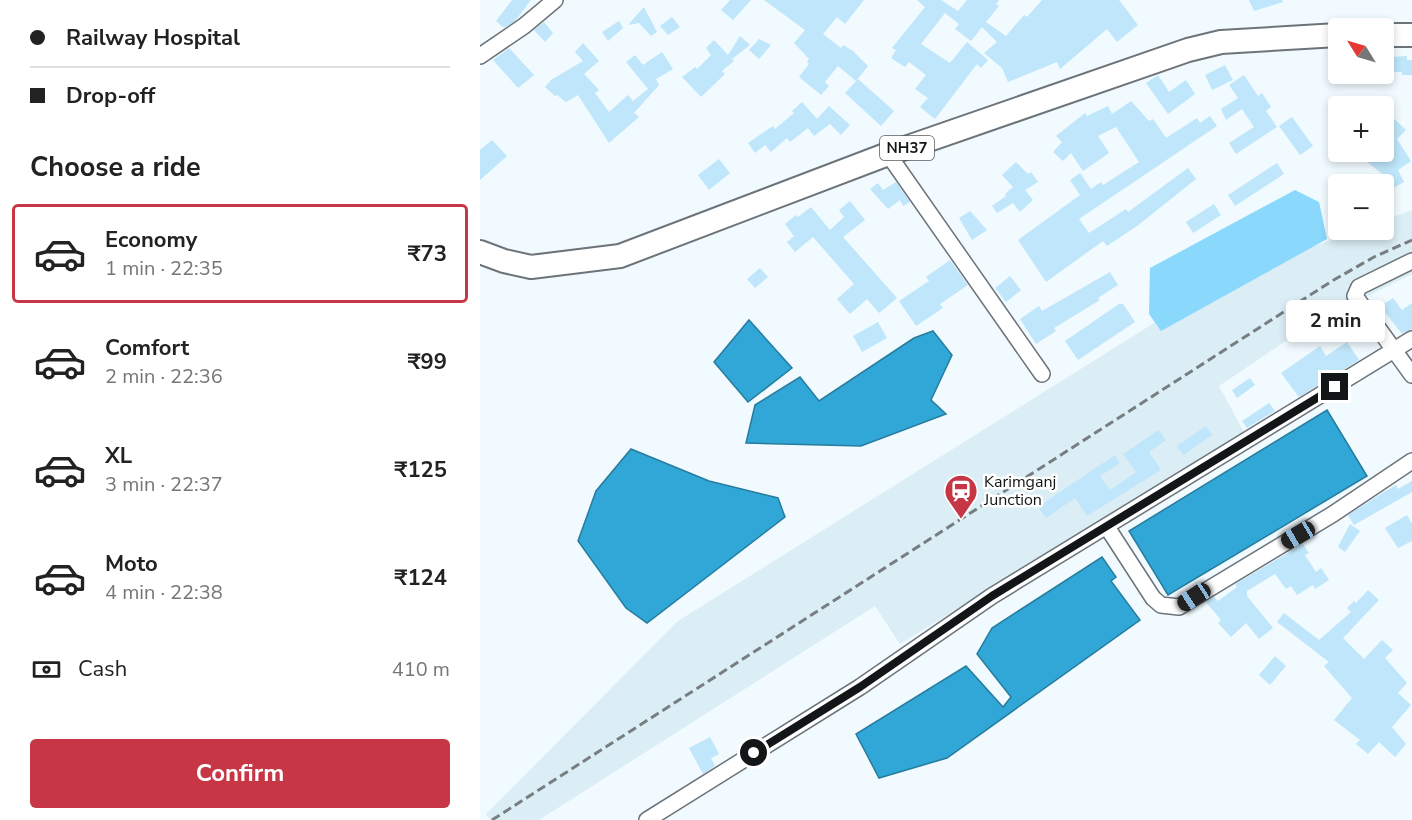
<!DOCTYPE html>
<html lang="en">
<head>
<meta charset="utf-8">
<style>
	body { margin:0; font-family:"Nunito Sans",sans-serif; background:#f2f2f2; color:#222; height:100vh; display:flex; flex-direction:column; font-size:22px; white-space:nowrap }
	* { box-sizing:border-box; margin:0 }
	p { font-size:20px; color:#767676 }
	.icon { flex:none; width:33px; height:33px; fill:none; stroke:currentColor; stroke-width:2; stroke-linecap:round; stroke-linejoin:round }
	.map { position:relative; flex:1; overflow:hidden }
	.panel { display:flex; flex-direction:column; background:#fff; width:480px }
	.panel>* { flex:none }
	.hud { display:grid; align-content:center; height:132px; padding:0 30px; background:#fff }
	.needle { width:39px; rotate:307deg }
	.fabs { position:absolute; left:848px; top:18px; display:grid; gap:12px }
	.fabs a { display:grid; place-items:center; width:66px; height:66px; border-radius:6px; background:#fff; box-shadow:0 3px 9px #0003; font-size:30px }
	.end { position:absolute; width:27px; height:27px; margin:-14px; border:8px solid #121617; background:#fff; box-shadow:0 0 0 3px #fff }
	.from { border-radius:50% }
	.bubble { position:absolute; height:42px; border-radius:6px; background:#fff; box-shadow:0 3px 9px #0003; font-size:20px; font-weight:700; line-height:42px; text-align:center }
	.car { position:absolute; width:18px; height:36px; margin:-18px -9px; border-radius:8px; box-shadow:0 0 4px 2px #0007; background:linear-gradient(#222 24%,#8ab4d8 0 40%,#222 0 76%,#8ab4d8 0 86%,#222 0) }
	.hud b { display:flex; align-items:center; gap:21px; height:57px; font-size:22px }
	.hud b+b { border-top:2px solid #e0e0e0 }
	.hud i { width:15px; height:15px; background:#222 }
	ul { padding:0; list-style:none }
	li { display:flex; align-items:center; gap:18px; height:99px; margin:0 12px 9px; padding:0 18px; border:3px solid transparent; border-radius:6px }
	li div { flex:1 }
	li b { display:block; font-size:22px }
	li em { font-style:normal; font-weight:700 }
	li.on { border-color:#c63645 }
	li>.icon { width:54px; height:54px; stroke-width:1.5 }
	h2 { padding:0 30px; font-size:27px; line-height:72px }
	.pay { display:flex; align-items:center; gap:15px; height:66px; padding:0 30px; font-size:22px }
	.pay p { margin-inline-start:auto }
	.primary-button { display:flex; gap:12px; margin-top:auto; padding:12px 30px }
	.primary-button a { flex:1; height:69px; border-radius:6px; background:#c63645; color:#fff; font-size:24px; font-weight:700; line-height:69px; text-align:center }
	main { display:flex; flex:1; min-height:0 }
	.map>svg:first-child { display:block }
	.built { fill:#dbedf5 }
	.green { fill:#8bd8fd }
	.water { fill:#30a7d7; stroke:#277c9d; stroke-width:1.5 }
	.building { fill:#bfe6fa }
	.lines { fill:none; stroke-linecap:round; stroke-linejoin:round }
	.minor-casing { stroke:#6c7479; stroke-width:18 }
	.highway-casing { stroke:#6c7479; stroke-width:26 }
	.minor { stroke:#fff; stroke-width:15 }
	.highway { stroke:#fff; stroke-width:22 }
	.rail { stroke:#777d80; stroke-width:3; stroke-dasharray:9 4.5; stroke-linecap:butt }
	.route { stroke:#121617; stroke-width:8 }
	.labels { text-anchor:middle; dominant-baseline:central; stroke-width:5; stroke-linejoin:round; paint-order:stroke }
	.shield { fill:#fff; stroke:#595c5d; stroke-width:1.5 }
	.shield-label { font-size:15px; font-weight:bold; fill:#121617 }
	.poi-label { font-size:16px; fill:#121617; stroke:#fff; text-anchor:start }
</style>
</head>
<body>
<main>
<section class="panel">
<div class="hud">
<b><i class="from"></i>Railway Hospital</b>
<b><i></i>Drop-off</b>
</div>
<h2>Choose a ride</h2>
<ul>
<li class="on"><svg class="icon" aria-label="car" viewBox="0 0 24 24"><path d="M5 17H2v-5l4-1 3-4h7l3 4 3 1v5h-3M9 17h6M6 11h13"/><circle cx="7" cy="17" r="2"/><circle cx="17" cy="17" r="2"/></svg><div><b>Economy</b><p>1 min · 22:35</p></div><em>₹73</em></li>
<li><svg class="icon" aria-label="car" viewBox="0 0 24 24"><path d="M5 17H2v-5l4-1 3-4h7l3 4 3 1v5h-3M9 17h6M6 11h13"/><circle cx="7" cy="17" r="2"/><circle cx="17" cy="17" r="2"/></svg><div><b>Comfort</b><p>2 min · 22:36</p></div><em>₹99</em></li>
<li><svg class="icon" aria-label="car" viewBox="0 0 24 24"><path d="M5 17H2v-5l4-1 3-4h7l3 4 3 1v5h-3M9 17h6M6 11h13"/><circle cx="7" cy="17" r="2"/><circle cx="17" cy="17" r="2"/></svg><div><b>XL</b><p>3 min · 22:37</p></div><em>₹125</em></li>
<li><svg class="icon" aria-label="car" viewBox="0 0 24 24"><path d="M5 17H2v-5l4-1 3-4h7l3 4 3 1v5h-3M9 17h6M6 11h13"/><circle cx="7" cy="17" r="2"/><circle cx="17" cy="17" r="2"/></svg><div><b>Moto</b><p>4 min · 22:38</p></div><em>₹124</em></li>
</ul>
<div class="pay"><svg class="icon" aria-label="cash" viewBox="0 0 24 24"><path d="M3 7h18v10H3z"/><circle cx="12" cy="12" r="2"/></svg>Cash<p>410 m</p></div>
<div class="primary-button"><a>Confirm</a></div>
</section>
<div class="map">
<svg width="932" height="820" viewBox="0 0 932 820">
	<rect width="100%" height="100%" fill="#f0faff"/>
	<!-- built -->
	<path class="built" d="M932,210V274L828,326L739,386L764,432L420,644L395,606L59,820H10L6,814L198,621L746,278L879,230H903V221Z"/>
	<!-- green -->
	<path class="green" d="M815,190L839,202L847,239L681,331L669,314L670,268Z"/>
	<!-- water -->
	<path class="water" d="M269,320L312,368L268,402L234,362Z
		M453,331L472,355L451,400L466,414L381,446L266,443L275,405L320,377L339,401L434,338Z
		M847,410L887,476L688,595L649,531Z
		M151,449L229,481L298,498L305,517L167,623L146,608L98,541L116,491Z
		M622,557L636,577L631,581L660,620L467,758L399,778L376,734L486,666L523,707L531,697L497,654L512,628Z"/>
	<!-- building -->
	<path class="building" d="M32,0H51L35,21L24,28L16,21Z
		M250,0H271L253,20L241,10Z
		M284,0H384L365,24L357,17L343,34L361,48L363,45L373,51L388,66L376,81L358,66L345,82L349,86L341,95L319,77L329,64L327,62L329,59L314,43L325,30Z
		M437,0H461L478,11L487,0H519L516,4L519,6L506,22L526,36L544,15L547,17L562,0H639L658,25L637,42L627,29L580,69L577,62L528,82L522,68L504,53L517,42L502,27L491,41L475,29L479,24L465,13L441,44L470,63L487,42L508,60L501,68L497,64L455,119L440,107L448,98L435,89L446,75L429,62L425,67L411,58L416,50L412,48L445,7Z
		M769,0H802L803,2L774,11Z
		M164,7L177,32L171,36L159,23L148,25Z
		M192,17L200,27L188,35L180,26Z
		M139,21L143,28L128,41L122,32Z
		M64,22L73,33L65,42L54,30Z
		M260,36L270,45L252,59L254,61L242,71L245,74L221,97L202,77L215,67L217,69L231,55L226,48L234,40L248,55Z
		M279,39L291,45L279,59L269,50Z
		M103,43L119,61L104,74L119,90L115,93L129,112L148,95L153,101L168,89L146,62L155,55L163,65L182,52L193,69L176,79L179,85L154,113L159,117L129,143L98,95L86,102L77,95L75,96L65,87L71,80L103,61L95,52Z
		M29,48L54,75L38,88L13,60Z
		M927,56V60H932V75H922V72H911V57Z
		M745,65L753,80L732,90L725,75Z
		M678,75L689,92L706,80L715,94L688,114L666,83Z
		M764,75L778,96L782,93L791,107L786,111L797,127L756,154L749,143L774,127L762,109L746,120L741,109L758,98L749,85Z
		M378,79L414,111L401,126L365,93Z
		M651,101L669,121L673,119L686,138L717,118L720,123L730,116L737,126L599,219L609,233L646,209L648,212L708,168L716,179L657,226L627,246L623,241L566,282L538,240L600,195L590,180L600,173L611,189L621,182L623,185L659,162L636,127L618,136L629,153L603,171L591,153L583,161L573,152L582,142L576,136L605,113L607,116L628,106L632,114Z
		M322,102L337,119L349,106L370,125L361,135L350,124L334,136L328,128L310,142L307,138L291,152L285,145L275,153L268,143L293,126L295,129L314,113L312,111Z
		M903,108L926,130L917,139L931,161L918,170L924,182L913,188L907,178L881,157L886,152H903Z
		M812,117L833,146L820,155L799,126Z
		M12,140L27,156L0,180V150Z
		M239,159L250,173L229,190L218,175Z
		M536,162L548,174L551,172L558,182L545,190L553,200L540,212L533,203L517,213L512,206L526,196L525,194L533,187L522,175Z
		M797,163L804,174L755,206L748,195Z
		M416,182L430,202L423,206L420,200L408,209L390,189L398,183L403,190Z
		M370,201L385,220L363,237L417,298L399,313L387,299L370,314L357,299L374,284L333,237L315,252L307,242L314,236L305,224L316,215L318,217L331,207L350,230L364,217L359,210Z
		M734,204L741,215L713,233L706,222Z
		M490,211L507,230L492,240L479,218Z
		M470,260L488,285L460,304L463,308L436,326L419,301L449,281L446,277Z
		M280,268L288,277L275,288L267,279Z
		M630,272L638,285L618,298L620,300L574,328L576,331L556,344L540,319L559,306L562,311Z
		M530,276L541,290L526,302L515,288Z
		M913,298L922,310L932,303V329L922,334L900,306Z
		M639,304H643L655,322L598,360L585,341Z
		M398,322L407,338L382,352L373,336Z
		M867,342L879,360L819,397L801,373L840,346L846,356Z
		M770,378L775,385L757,398L752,390Z
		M789,403L795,411L767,428L762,421Z
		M726,426L732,435L703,455L697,446Z
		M679,430L686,440L669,452L681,470L607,516L595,498L566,518L558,507L635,455L640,463L620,476L630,490L656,472L643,454Z
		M932,481V492L874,525L868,515L904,492L916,485L918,489Z
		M927,515L932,524V541L918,548L905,528Z
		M870,524L880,531L865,552L858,547Z
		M823,544L829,553L825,555L836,572L841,568L849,580L835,589L833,585L817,595L811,586L806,589L795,574L767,591V596L793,628L779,639L766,623L751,637L738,623L741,620L726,602L734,597L738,601L757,587L755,584Z
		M888,590L899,600L863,638L884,659L902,640L913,650L905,658L927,683L918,693L931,705L912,727L926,744L915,757L899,742L888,754L876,744L880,740L854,720L872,698L844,666L849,662L797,622L804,613L839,640L871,612L867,608L874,601L876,603Z
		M795,656L806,666L790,685L779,675Z
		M230,737L239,754L231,758L235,766L223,774L209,748Z"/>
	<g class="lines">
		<!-- minor casing -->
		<g class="minor-casing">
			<path id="minor" d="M0,56L44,26L75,0
				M408,154L562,374
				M932,261L879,287L875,296L932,375
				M627,527L673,598L681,605L699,607L853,514L932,461
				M167,820L380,687L512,596L932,339"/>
		</g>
		<!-- highway casing -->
		<g class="highway-casing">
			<path id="highway" d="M903,35H932
				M0,252L24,261L51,267L140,256L408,154L708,50L741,42L858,35"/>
		</g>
		<!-- minor -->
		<use href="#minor" class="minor"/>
		<!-- highway -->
		<use href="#highway" class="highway"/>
		<!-- rail -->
		<path class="rail" d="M12,820L852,281L894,257L932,240"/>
	</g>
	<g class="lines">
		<!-- route -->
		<path class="route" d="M274,753L380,687L512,596L855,387"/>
	</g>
	<!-- icons -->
	<defs>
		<g id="station-pin" transform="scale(1.725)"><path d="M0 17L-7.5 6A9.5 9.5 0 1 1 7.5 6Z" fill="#c63645" stroke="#fff"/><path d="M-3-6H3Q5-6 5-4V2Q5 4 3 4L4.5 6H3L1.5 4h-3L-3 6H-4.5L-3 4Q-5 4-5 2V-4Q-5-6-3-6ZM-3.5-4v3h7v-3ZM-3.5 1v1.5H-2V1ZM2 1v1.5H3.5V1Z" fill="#fff"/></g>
	</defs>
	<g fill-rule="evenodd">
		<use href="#station-pin" x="481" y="491"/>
	</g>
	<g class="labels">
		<!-- shield labels -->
		<rect class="shield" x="400" y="136" width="54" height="24" rx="4.5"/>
		<g class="shield-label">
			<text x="427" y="148">NH37</text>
		</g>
		<!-- poi labels -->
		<g class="poi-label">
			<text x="504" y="482">Karimganj<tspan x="504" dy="18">Junction</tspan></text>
		</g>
	</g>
</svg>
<div class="fabs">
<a><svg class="needle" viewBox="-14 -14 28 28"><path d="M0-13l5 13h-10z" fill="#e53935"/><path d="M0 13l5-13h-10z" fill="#767676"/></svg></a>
<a>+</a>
<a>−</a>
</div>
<i class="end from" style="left:274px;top:753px"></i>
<i class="end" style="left:855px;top:387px"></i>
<div class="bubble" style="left:806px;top:300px;width:99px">2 min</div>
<i class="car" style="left:818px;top:535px;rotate:240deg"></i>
<i class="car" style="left:714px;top:597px;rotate:237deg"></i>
</div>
</main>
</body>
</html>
